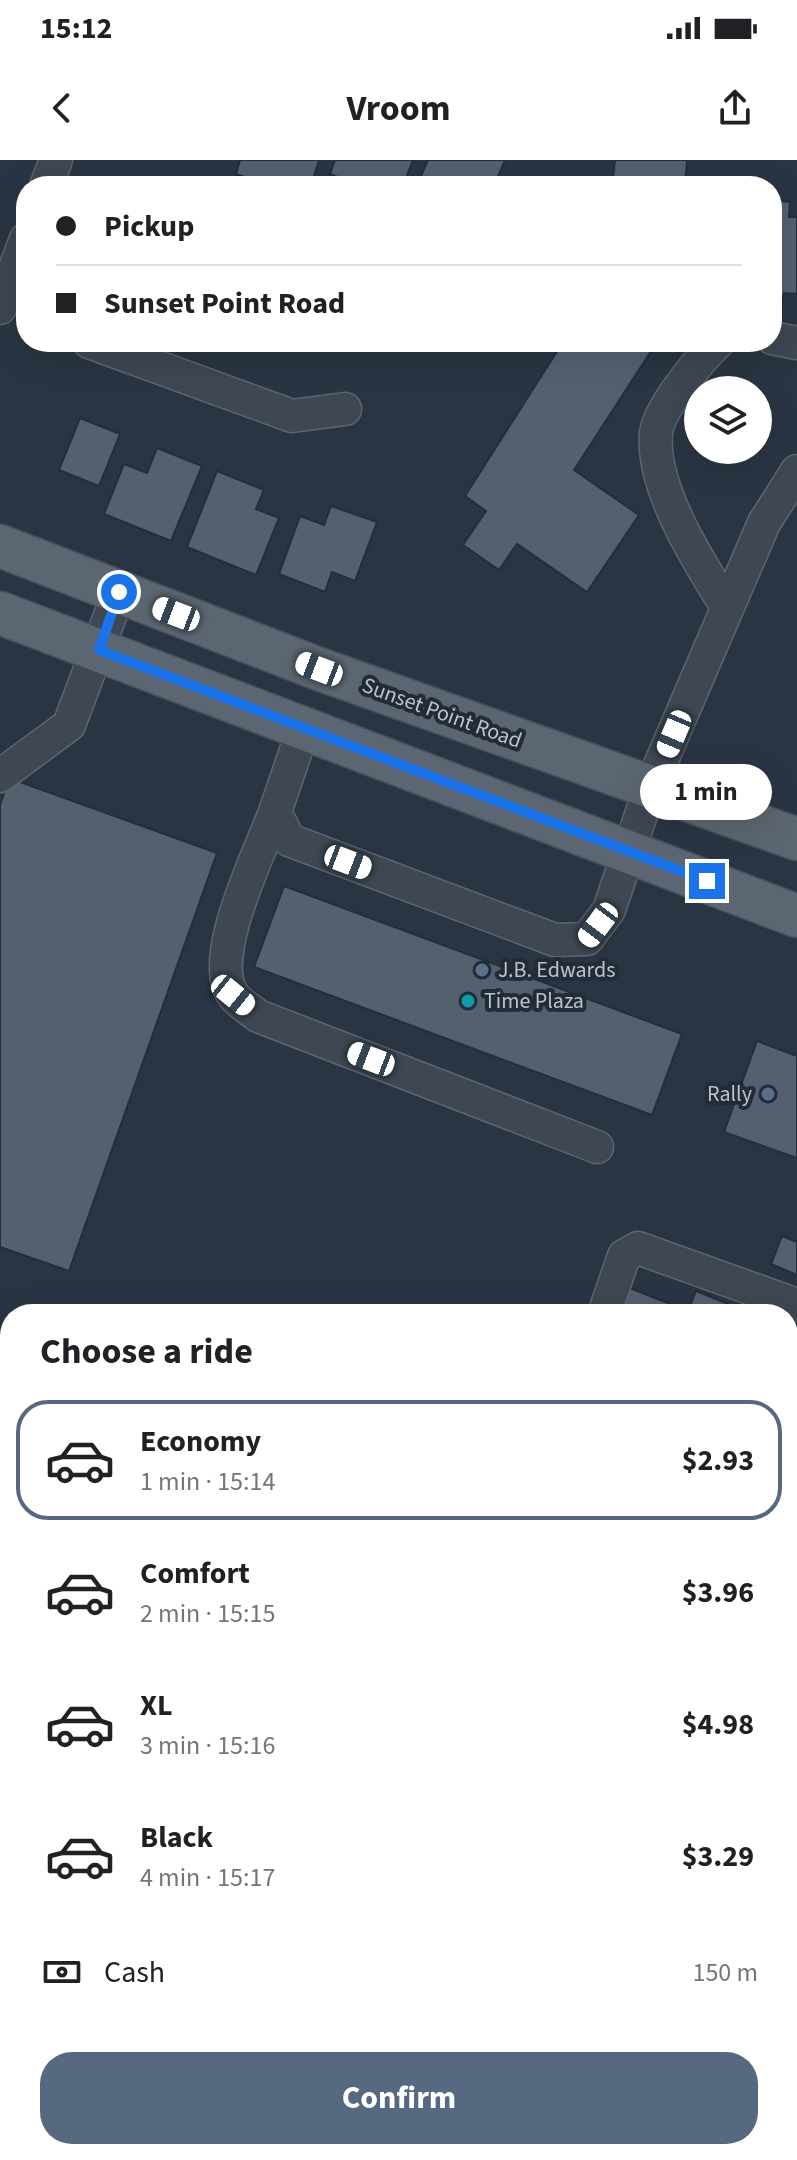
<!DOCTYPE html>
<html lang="en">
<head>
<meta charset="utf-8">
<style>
	body { margin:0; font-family:"Source Sans 3",sans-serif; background:#f6f6f6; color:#202124; height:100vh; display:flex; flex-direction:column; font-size:30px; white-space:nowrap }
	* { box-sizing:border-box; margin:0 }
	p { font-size:26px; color:#757577 }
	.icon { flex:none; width:44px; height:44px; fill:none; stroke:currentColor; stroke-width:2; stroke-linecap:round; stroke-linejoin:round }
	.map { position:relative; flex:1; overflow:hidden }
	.details { position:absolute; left:0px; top:1144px; width:798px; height:856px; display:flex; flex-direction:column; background:#fff; border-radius:32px 32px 0 0; box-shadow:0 8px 32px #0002 }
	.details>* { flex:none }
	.top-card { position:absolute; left:16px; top:16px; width:766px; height:176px; border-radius:32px; box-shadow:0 8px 32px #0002; display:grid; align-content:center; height:176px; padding:0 40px; background:#fff }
	.fabs { position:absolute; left:684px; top:216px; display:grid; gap:16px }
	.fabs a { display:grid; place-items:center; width:88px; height:88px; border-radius:50%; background:#fff; box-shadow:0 8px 32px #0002; font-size:40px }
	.end { position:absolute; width:36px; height:36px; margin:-18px; border:10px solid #1a73e8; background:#fff; box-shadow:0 0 0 4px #fff }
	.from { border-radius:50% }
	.bubble { position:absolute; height:56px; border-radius:28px; background:#fff; box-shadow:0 8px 32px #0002; font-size:26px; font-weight:700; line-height:56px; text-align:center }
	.car { position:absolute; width:24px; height:48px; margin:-24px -12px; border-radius:10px; box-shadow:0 0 6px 2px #0007; background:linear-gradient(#fff 24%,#345 0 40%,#fff 0 76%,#345 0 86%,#fff 0) }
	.top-card b { display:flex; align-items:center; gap:28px; height:76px; font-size:30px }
	.top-card b+b { border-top:2px solid #e0e0e0 }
	.top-card i { width:20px; height:20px; background:#202124 }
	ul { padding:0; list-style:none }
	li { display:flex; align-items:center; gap:24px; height:120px; margin:0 16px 12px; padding:0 24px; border:4px solid transparent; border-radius:32px }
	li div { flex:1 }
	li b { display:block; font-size:30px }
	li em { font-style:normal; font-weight:700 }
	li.selected { border-color:#576881 }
	li>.icon { width:72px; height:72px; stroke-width:1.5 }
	h2 { padding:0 40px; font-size:36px; line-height:96px }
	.pay { display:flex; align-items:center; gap:20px; height:88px; padding:0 40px; font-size:30px }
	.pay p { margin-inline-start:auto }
	.action { display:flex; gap:16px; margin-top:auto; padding:16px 40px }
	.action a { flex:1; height:92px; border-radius:32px; background:#576881; color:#fff; font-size:32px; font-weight:700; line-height:92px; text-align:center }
	.status { display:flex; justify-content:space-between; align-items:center; height:56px; padding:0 40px; background:#fff; direction:ltr }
	.status svg { height:22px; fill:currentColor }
	header { display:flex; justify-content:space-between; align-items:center; height:104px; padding:0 40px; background:#fff; font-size:36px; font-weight:700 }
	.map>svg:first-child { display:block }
	.building { fill:#55606f; stroke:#242e3a; stroke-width:2 }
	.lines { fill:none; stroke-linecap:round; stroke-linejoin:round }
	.minor-casing { stroke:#5c6570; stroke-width:35 }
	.major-casing { stroke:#47505c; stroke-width:45 }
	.minor { stroke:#3e4752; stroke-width:32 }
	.major { stroke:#5c6672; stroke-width:42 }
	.route { stroke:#1a73e8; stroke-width:10 }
	.service-dot { fill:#5c6f8a; stroke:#222c38; stroke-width:3 }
	.culture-dot { fill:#0f9aa8; stroke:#222c38; stroke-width:3 }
	.labels { text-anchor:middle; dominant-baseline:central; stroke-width:8; stroke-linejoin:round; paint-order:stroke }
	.street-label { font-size:22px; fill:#bbc2cc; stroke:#222c38 }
	.poi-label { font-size:22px; fill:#bbc2cc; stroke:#222c38; text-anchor:start }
</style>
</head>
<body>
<div class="status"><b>15:12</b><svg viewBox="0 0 49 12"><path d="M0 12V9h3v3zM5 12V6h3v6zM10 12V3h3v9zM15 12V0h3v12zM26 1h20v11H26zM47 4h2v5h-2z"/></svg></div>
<header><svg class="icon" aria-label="back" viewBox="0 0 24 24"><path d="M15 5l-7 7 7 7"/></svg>Vroom<svg class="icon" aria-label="share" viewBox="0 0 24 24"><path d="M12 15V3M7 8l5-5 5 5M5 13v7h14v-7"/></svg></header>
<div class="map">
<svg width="797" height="2000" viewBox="0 0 797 2000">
	<rect width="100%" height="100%" fill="#2a3543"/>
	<!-- building -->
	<path class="building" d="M240,0H319L311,26H271L236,14Z
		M335,0H413L403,26H360L330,14Z
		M428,0H505L494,26L470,23L468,26H425L418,23Z
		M615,0H687L685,26H612Z
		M772,40L790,42L789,57H797V134L784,133L781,146H772Z
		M563,182H657L574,310L639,355L587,432L517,384L499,410L463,385L486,351L465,336Z
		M80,258L120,274L99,326L59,310Z
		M157,288L202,306L171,381L104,354L124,304L147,313Z
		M217,311L264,330L256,349L279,358L256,415L187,387Z
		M331,346L377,362L355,421L332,412L325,432L279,414L300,356L324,365Z
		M9,618L217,693L69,1111L0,1087V645Z
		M284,726L682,874L652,955L254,807Z
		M757,881L797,896V998L724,972Z
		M782,1076L797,1082V1115L771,1104Z
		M622,1125L688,1151L696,1131L738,1148L736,1154H611Z
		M788,1187L797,1190V1236L788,1233Z
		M788,1277L797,1281V1388L788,1385Z
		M788,1409L797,1412V1459L788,1483Z
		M788,1554L797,1558V1655L788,1651Z
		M0,1711L10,1715V1778L0,1774Z
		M10,1781V1983L0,1980V1807Z
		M27,1990H83L79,2000H54Z
		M108,1990H641L638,2000H105Z"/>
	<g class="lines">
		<!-- minor casing -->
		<g class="minor-casing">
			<path id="minor" d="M46,26L56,0
				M0,148L26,79
				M772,178L797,183
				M89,182L292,256L345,249
				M718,182C700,199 659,248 656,273C651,328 699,402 727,447
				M304,567L275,652L289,680L555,780L587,779L609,750L650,628L764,363L797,311
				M0,616L69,565L119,432
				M275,652C261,690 205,801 234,836C240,844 251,850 258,856L597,987
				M604,1154L624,1096L638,1088L797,1145
				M788,1260L797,1264
				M788,1397L797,1400
				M788,1675L797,1679
				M0,1696H10
				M788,1764L797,1767
				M788,1877L797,1880
				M668,2000L672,1990
				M790,2000L797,1979"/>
		</g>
		<!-- major casing -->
		<g class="major-casing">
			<path id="major" d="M0,386L319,509L797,679
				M0,453L797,756"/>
		</g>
		<!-- minor -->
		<use href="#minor" class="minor"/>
		<!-- major -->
		<use href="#major" class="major"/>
	</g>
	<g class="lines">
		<!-- route -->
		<path class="route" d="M119,432L99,490L707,721"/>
	</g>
	<!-- markers -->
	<g class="service-dot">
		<circle cx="482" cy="810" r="8"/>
		<circle cx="768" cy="934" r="8"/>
	</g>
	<circle class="culture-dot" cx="468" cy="841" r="8"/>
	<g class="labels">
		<!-- street labels -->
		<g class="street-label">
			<text transform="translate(442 553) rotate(20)">Sunset Point Road</text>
		</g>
		<!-- poi labels -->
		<g class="poi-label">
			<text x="498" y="810">J.B. Edwards</text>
			<text x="484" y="841">Time Plaza</text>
			<text x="752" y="934" text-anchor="end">Rally</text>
		</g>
	</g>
</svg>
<div class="fabs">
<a><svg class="icon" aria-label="layers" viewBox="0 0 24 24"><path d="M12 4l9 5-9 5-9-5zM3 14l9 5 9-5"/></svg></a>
</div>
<i class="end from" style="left:119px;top:432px"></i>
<i class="end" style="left:707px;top:721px"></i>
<div class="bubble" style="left:640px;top:604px;width:132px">1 min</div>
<i class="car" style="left:176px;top:454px;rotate:291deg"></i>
<i class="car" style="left:319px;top:509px;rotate:291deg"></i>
<i class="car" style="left:674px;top:574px;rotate:203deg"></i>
<i class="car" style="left:348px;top:702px;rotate:111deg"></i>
<i class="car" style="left:598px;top:765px;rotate:217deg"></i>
<i class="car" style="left:233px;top:835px;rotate:129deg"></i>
<i class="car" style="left:371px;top:899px;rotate:291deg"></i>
<div class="top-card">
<b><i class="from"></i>Pickup</b>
<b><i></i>Sunset Point Road</b>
</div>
<section class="details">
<h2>Choose a ride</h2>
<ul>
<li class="selected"><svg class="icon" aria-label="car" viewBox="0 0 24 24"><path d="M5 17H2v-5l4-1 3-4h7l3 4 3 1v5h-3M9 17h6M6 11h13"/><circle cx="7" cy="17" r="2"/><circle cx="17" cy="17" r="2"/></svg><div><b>Economy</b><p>1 min · 15:14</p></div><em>$2.93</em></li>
<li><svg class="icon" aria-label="car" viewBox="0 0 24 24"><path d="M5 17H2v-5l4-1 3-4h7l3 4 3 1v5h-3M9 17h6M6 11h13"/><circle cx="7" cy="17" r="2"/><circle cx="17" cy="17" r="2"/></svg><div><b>Comfort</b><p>2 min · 15:15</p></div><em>$3.96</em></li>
<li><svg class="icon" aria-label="car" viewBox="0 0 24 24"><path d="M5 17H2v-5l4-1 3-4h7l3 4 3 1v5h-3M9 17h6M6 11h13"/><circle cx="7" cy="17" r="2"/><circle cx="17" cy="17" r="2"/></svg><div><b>XL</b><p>3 min · 15:16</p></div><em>$4.98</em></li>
<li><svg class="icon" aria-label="car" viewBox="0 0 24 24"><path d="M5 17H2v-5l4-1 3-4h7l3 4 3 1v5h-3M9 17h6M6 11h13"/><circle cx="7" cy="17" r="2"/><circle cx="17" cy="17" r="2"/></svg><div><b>Black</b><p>4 min · 15:17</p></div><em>$3.29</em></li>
</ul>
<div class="pay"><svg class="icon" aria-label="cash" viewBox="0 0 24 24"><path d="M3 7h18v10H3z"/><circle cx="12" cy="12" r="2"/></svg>Cash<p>150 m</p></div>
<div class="action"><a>Confirm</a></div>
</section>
</div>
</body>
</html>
